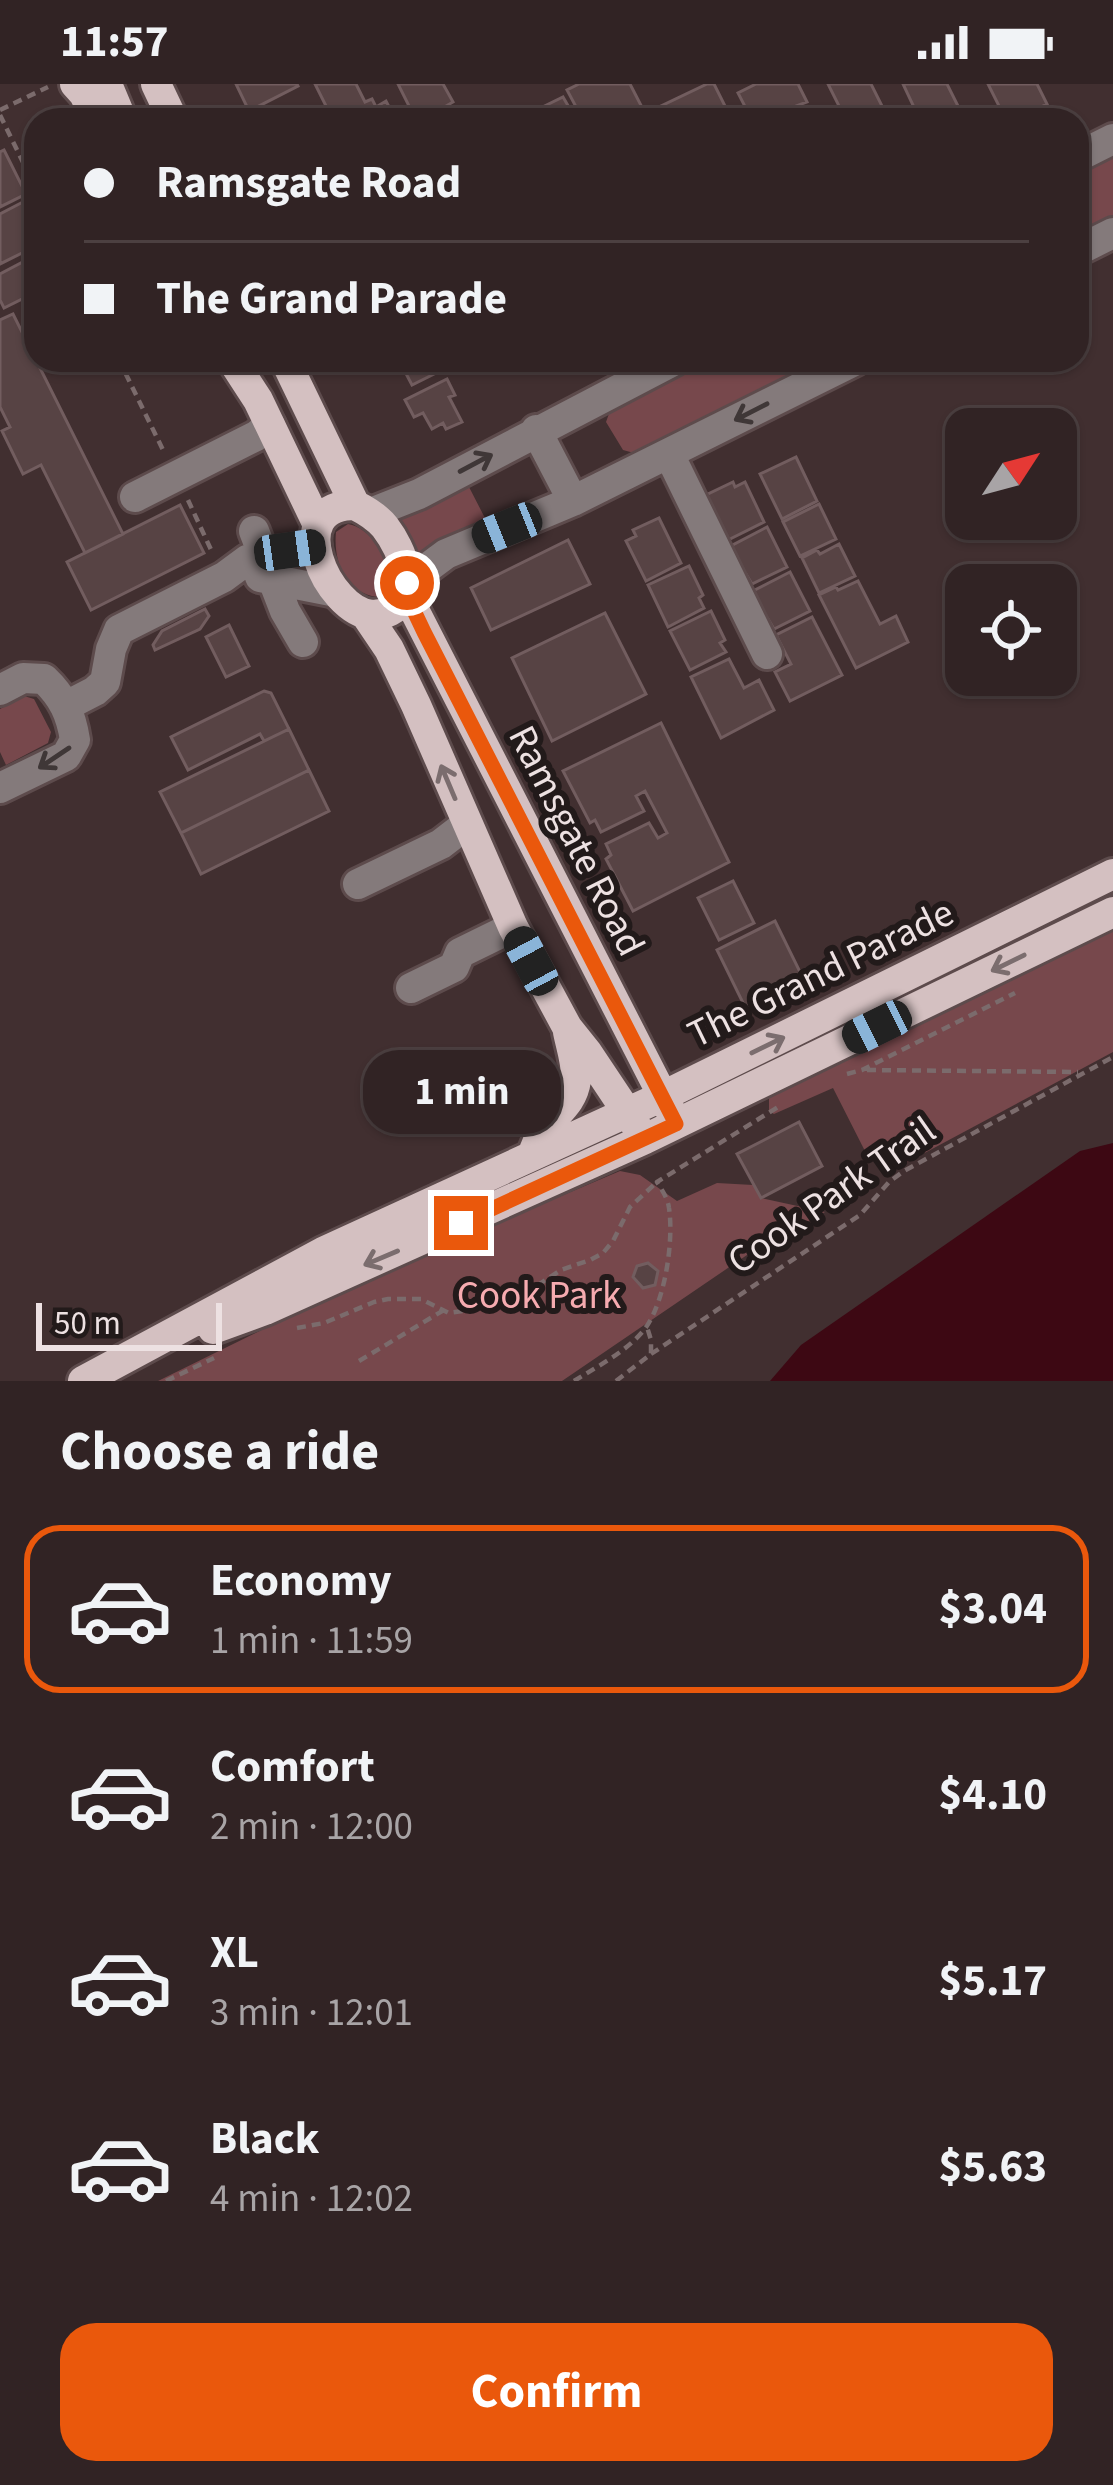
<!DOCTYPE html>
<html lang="en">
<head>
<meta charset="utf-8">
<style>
	body { margin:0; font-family:"Source Sans 3",sans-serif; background:#3d2f31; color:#f1f3f6; height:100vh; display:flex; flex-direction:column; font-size:45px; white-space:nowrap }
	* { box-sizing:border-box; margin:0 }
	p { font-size:39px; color:#a8a4a6 }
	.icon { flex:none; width:66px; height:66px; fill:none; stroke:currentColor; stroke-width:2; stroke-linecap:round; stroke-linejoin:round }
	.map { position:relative; height:1297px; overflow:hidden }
	.sheet { display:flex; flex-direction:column; background:#312324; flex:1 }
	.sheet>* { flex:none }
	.guide { position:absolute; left:24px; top:24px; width:1065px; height:264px; border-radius:36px; box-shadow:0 3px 9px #0004,0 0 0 3px #4c4041; display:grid; align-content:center; height:264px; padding:0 60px; background:#312324 }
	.needle { width:78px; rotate:54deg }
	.controls { position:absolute; left:945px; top:324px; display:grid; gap:24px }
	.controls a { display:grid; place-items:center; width:132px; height:132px; border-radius:24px; background:#312324; box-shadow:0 3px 9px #0004,0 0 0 3px #4c4041; font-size:60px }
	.scale { position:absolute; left:36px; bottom:30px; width:186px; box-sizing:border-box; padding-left:12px; border:6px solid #ede1e2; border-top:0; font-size:33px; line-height:42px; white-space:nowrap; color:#ede1e2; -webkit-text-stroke:9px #221a1a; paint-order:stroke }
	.end { position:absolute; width:54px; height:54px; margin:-27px; border:15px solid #ea580c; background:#fff; box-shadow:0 0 0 6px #fff }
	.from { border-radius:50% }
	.bubble { position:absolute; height:84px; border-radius:36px; background:#312324; box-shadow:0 3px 9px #0004,0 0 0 3px #4c4041; font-size:39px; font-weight:700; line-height:84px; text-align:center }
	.car { position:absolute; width:36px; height:72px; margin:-36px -18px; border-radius:15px; box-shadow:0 0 9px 3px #0007; background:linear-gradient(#222 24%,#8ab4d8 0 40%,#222 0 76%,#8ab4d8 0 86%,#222 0) }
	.guide b { display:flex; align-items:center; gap:42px; height:114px; font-size:45px }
	.guide b+b { border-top:3px solid #4c4041 }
	.guide i { width:30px; height:30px; background:#f1f3f6 }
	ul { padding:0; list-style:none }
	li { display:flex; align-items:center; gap:36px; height:168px; margin:0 24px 18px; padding:0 36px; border:6px solid transparent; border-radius:36px }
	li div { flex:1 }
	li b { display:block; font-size:45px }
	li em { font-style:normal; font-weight:700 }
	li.on { border-color:#ea580c }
	li>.icon { width:108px; height:108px; stroke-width:1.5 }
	h2 { padding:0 60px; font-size:54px; line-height:144px }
	.primary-button { display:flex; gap:24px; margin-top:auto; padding:24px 60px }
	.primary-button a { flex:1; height:138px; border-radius:36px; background:#ea580c; color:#fff; font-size:48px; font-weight:700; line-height:138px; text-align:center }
	.status { display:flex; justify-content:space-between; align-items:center; height:84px; padding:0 60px; background:#312324; direction:ltr }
	.status svg { height:33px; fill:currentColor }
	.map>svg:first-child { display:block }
	.green { fill:#77484c }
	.water { fill:#3d0813 }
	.building { fill:#574344; stroke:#725d5f; stroke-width:3 }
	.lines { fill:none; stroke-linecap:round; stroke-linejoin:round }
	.minor-casing { stroke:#5d4b4c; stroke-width:36 }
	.major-casing { stroke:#5d4b4c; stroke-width:36 }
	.path { stroke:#7b6b6c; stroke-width:4.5; stroke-dasharray:9 6; stroke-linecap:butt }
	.minor { stroke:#847a7b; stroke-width:30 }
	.major { stroke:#d4c0c1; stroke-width:30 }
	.oneway { stroke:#3f3737 }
	.oneway2 { stroke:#7b6d6e }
	.route { stroke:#ea580c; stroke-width:15 }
	.labels { text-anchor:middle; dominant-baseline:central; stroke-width:12; stroke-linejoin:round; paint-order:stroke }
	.street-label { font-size:39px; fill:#ede1e2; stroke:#221a1a }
	.park-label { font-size:39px; fill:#f6abb0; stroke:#221a1a }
</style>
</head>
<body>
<div class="status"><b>11:57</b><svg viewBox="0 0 49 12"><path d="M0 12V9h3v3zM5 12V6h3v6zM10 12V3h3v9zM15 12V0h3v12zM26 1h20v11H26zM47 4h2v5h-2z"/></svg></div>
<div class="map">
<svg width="1113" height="1297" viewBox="0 0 1113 1297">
	<rect width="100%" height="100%" fill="#412f30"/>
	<!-- green -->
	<path class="green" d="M1113,74V132L1077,149V92Z
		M708,276H820L634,369L623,366L606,338L611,324Z
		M465,400L469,403L486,436L485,442L417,479L394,430Z
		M348,440C374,445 394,479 387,506L377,513C345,509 333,477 336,448Z
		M24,612L34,615L51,648L48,659L6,681L0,668V625Z
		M1113,837V968L891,1087L883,1070L869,1075L833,1004L774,1030L769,1027V1010Z
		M620,1087L640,1091L677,1117L717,1099L753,1101L761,1114L825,1128L747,1171L562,1297H158L361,1197Z"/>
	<!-- water -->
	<path class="water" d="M1113,1059V1297H770L801,1261L1080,1067Z"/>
	<!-- building -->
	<path class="building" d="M236,0H297L298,2L249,27Z
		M315,0H356L365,18L372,15L376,23L386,17L396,36H333Z
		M398,0H443L453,18L422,36H416Z
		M579,0H630L647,33L641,36H583L567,6Z
		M707,0H714L732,36H666L659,23Z
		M756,0H798L807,18L788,25L794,36H752L738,9Z
		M828,0H871L889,36H846Z
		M903,0H947L965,36H920Z
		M988,0H1037L1047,20L1013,36H1006Z
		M563,13L574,32L567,36H516Z
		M4,66L26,110L0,123V68Z
		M23,118L36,144V162L0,180V130Z
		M36,171V208L4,224L0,216V190Z
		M13,230L123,450L85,469L41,381L23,390L2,347L10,343L0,323V236Z
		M388,276H445L448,283L412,301L402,282L393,286Z
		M447,295L455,311L449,313L462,338L446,345L443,339L432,345L423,329L414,333L405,316Z
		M796,373L817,417L782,435L760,390Z
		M733,398L735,403L745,398L764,438L728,456L706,411Z
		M819,420L836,455L800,472L783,438Z
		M180,421L204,469L91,526L67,478Z
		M659,434L681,479L646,497L626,457L636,452L633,446Z
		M767,443L787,483L752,500L746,490L741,492L727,464Z
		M568,456L590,500L491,546L471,504Z
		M839,460L855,492L819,509L802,474L817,466L820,470Z
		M689,482L703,511L699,514L704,524L668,543L648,501Z
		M790,488L810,527L774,545L768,535L764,537L749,509Z
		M858,497L880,540L896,532L908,558L856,584L819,511L836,503L838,506Z
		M205,525L209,532L200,545L155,566L153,561L162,547Z
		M711,527L725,556L720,559L726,568L690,586L670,547Z
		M605,529L646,610L552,657L512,574Z
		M812,533L842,591L790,617L775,588L791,580L776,551Z
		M229,541L249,582L226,593L206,553Z
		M729,575L744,604L759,596L774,626L721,654L691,593Z
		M264,607L271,609L289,645L264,657L260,650L188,686L171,653Z
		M661,639L729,778L633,827L606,775L611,771L606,760L649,739L658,754L667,749L645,707L636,712L644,727L601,748L595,736L590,739L563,687Z
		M289,645L309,686L181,749L160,708Z
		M309,686L329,727L201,790L181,749Z
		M733,797L754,839L719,856L698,814Z
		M775,837L803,894L745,923L717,866Z
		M799,1038L822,1082L761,1114L737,1070Z
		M648,1179L658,1187L655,1201L643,1204L633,1193L637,1182Z"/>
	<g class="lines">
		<!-- minor casing -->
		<g class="minor-casing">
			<path id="minor" d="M1077,73L1113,55
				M1077,167L1113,149
				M536,346L573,417
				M669,370L767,570
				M135,413L256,352L270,341
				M371,429L419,410L675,276
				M254,447L285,527L303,558
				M260,493L336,508
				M407,499L446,470L573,417L856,276
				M0,606L23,594L44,595C63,613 71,630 75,656L66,672L0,704
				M66,622L95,607L105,598L111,565L119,546L224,493L247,476L264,470L316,463
				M358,800L441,760L467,740
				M411,904L454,883L460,869L513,843"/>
		</g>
		<!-- major casing -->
		<g class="major-casing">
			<path id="major" d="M75,0L84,10L97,36
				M107,0L122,36
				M156,0L173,36
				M232,276L258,316L317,439
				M285,276L355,421
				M355,421C367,427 377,433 385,443C401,464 422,511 390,527C384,530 378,531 372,531C327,527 280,421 355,421Z
				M406,510L671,1028
				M366,531L389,565L416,621L513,843L567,943L587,968L637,1043
				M532,1071C536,1063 539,1052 544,1045C557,1028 573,1019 576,996C577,980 571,963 568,948
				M213,1245L265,1226L645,1055L1113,828
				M83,1297L323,1168L663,1012L1113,790"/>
		</g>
		<!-- path -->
		<path class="path" d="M0,26L48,3
			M0,31L36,105
			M119,276L164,368
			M188,416L213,470
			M867,986L1078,988
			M847,990L862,986L1015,909
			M297,1244L324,1239L374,1218L388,1215H421L449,1229L509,1220L561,1186L590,1176L603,1169L613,1157L630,1123L657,1098
			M651,1270L860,1131L889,1098L904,1087L1113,973
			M359,1277L444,1226
			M166,1297L214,1274
			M574,1297C598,1282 626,1268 644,1246C665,1219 674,1157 669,1124C668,1115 662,1106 657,1098L778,1023
			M616,1297L651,1270V1256L647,1243"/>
		<!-- minor -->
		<use href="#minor" class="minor"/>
		<!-- major -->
		<use href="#major" class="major"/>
	</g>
	<!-- one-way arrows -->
	<defs><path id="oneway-shaft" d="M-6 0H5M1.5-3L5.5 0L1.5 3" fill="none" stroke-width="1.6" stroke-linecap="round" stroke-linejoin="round" transform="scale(3)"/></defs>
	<g class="oneway">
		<use href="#oneway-shaft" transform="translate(751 328) rotate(153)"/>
		<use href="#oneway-shaft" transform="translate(476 379) rotate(-28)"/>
		<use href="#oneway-shaft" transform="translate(54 674) rotate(146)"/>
	</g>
	<g class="oneway2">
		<use href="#oneway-shaft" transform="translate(448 698) rotate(-113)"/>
		<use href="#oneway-shaft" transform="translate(1008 879) rotate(154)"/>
		<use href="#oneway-shaft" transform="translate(768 961) rotate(-26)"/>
		<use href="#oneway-shaft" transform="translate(381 1174) rotate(157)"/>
	</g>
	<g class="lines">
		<!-- route -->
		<path class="route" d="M407,499L406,510L424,548L676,1040L461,1139"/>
	</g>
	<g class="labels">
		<!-- street labels -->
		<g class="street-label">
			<text transform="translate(576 757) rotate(63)">Ramsgate Road</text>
			<text transform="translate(821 890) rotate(-26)">The Grand Parade</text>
			<text transform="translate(832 1112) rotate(-35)">Cook Park Trail</text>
		</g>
		<!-- park labels -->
		<g class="park-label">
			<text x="539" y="1212">Cook Park</text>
		</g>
	</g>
</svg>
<div class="controls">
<a><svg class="needle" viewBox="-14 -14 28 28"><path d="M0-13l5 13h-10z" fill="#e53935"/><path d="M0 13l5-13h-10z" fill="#a8a4a6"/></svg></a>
<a><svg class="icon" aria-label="locate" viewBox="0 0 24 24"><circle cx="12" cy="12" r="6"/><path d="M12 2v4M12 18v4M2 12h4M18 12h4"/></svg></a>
</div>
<div class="scale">50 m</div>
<i class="end from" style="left:407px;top:499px"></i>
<i class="end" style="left:461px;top:1139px"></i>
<div class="bubble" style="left:363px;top:966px;width:198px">1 min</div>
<i class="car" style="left:507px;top:444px;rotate:248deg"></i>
<i class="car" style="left:290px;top:466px;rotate:82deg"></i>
<i class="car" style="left:531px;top:877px;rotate:332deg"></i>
<i class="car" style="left:877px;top:943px;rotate:244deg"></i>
<div class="guide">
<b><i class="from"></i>Ramsgate Road</b>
<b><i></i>The Grand Parade</b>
</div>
</div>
<section class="sheet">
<h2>Choose a ride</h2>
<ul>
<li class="on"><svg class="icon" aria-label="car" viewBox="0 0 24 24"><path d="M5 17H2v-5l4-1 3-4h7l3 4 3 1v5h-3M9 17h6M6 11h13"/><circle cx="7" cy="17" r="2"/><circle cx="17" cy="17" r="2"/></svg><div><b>Economy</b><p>1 min · 11:59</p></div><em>$3.04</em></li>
<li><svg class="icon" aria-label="car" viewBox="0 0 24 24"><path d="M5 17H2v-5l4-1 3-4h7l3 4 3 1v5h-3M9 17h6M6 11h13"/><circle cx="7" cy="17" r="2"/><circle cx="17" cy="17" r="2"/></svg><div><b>Comfort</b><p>2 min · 12:00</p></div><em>$4.10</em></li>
<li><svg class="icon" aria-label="car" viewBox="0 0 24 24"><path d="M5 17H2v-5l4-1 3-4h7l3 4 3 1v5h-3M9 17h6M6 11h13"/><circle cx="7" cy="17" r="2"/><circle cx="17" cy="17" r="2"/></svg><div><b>XL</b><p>3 min · 12:01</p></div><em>$5.17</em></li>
<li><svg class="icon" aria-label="car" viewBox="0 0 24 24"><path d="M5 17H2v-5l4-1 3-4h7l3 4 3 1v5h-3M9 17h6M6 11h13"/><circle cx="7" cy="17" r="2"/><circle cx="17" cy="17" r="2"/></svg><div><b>Black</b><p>4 min · 12:02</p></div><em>$5.63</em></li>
</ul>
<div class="primary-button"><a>Confirm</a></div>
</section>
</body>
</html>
